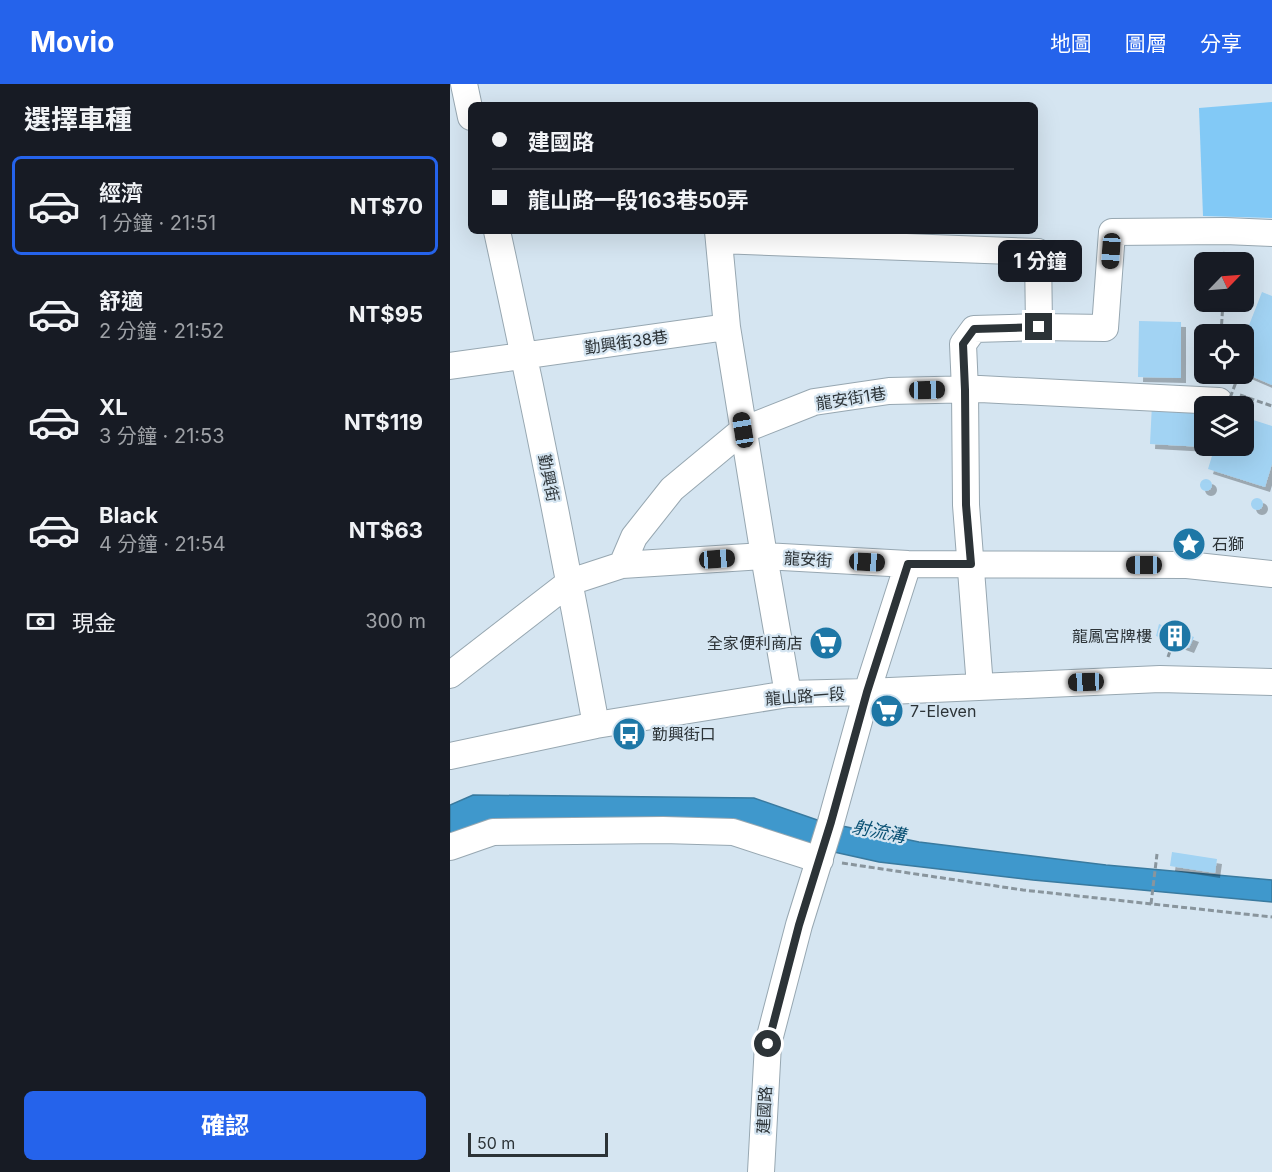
<!DOCTYPE html>
<html lang="zh-TW">
<head>
<meta charset="utf-8">
<style>
	body { margin:0; font-family:Inter,"Noto Sans TC",sans-serif; background:#242831; color:#f1f3f6; height:100vh; display:flex; flex-direction:column; font-size:22px; white-space:nowrap }
	* { box-sizing:border-box; margin:0 }
	p { font-size:20px; color:#9ea1a6 }
	.icon { flex:none; width:33px; height:33px; fill:none; stroke:currentColor; stroke-width:2; stroke-linecap:round; stroke-linejoin:round }
	.map { position:relative; flex:1; overflow:hidden }
	.sheet { display:flex; flex-direction:column; background:#171b24; width:450px }
	.sheet>* { flex:none }
	.hud { position:absolute; left:18px; top:18px; width:570px; height:132px; border-radius:9px; box-shadow:0 6px 24px #0002; display:grid; align-content:center; height:132px; padding:0 24px; background:#171b24 }
	.needle { width:39px; rotate:65deg }
	.fabs { position:absolute; left:744px; top:168px; display:grid; gap:12px }
	.fabs a { display:grid; place-items:center; width:60px; height:60px; border-radius:9px; background:#171b24; box-shadow:0 6px 24px #0002; font-size:30px }
	.scale { position:absolute; left:18px; bottom:15px; width:140px; box-sizing:border-box; padding-left:6px; border:3px solid #2c3337; border-top:0; font-size:16px; line-height:21px; white-space:nowrap; color:#2c3337; -webkit-text-stroke:4px #d5e5f1; paint-order:stroke }
	.end { position:absolute; width:27px; height:27px; margin:-14px; border:8px solid #2c3337; background:#fff; box-shadow:0 0 0 3px #fff }
	.from { border-radius:50% }
	.bubble { position:absolute; height:42px; border-radius:9px; background:#171b24; box-shadow:0 6px 24px #0002; font-size:20px; font-weight:700; line-height:42px; text-align:center }
	.car { position:absolute; width:18px; height:36px; margin:-18px -9px; border-radius:8px; box-shadow:0 0 4px 2px #0007; background:linear-gradient(#222 24%,#8ab4d8 0 40%,#222 0 76%,#8ab4d8 0 86%,#222 0) }
	.hud b { display:flex; align-items:center; gap:21px; height:57px; font-size:22px }
	.hud b+b { border-top:2px solid #363941 }
	.hud i { width:15px; height:15px; background:#f1f3f6 }
	ul { padding:0; list-style:none }
	li { display:flex; align-items:center; gap:18px; height:99px; margin:0 12px 9px; padding:0 12px; border:3px solid transparent; border-radius:9px }
	li div { flex:1 }
	li b { display:block; font-size:22px }
	li em { font-style:normal; font-weight:700 }
	li.selected { border-color:#2563eb }
	li>.icon { width:54px; height:54px; stroke-width:1.5 }
	h2 { padding:0 24px; font-size:27px; line-height:72px }
	.pay { display:flex; align-items:center; gap:15px; height:66px; padding:0 24px; font-size:22px }
	.pay p { margin-inline-start:auto }
	.primary-button { display:flex; gap:12px; margin-top:auto; padding:12px 24px }
	.primary-button a { flex:1; height:69px; border-radius:9px; background:#2563eb; color:#fff; font-size:24px; font-weight:700; line-height:69px; text-align:center }
	header { display:flex; align-items:center; gap:36px; box-sizing:border-box; height:84px; padding:0 30px; background:#2563eb; color:#fff }
	header strong { font-size:28px }
	nav { display:flex; gap:33px; margin-inline-start:auto; font-size:21px }
	main { display:flex; flex:1; min-height:0 }
	.map>svg:first-child { display:block }
	.green { fill:#82c9f6 }
	.water { fill:#3f98cc; stroke:#397a9f; stroke-width:1.5 }
	.building { fill:#a2d3f3; filter:url(#shadow) }
	.lines { fill:none; stroke-linecap:round; stroke-linejoin:round }
	.minor-casing { stroke:#97a7b1; stroke-width:28 }
	.path { stroke:#89959d; stroke-width:3; stroke-dasharray:6 3; stroke-linecap:butt }
	.minor { stroke:#fff; stroke-width:26 }
	.path-bridge { stroke:#89959d; stroke-width:3; stroke-dasharray:6 3; stroke-linecap:butt }
	.route { stroke:#2c3337; stroke-width:8 }
	.labels { text-anchor:middle; dominant-baseline:central; stroke-width:4.5; stroke-linejoin:round; paint-order:stroke }
	.street-label { font-size:16px; fill:#2c3337; stroke:#d5e5f1 }
	.poi-label { font-size:16px; fill:#2c3337; stroke:#d5e5f1; text-anchor:start }
	.water-label { font-size:18px; font-style:italic; fill:#095073; stroke:#d5e5f1 }
</style>
</head>
<body>
<header>
<strong>Movio</strong>
<nav><a>地圖</a><a>圖層</a><a>分享</a></nav>
</header>
<main>
<section class="sheet">
<h2>選擇車種</h2>
<ul>
<li class="selected"><svg class="icon" aria-label="car" viewBox="0 0 24 24"><path d="M5 17H2v-5l4-1 3-4h7l3 4 3 1v5h-3M9 17h6M6 11h13"/><circle cx="7" cy="17" r="2"/><circle cx="17" cy="17" r="2"/></svg><div><b>經濟</b><p>1 分鐘 · 21:51</p></div><em>NT$70</em></li>
<li><svg class="icon" aria-label="car" viewBox="0 0 24 24"><path d="M5 17H2v-5l4-1 3-4h7l3 4 3 1v5h-3M9 17h6M6 11h13"/><circle cx="7" cy="17" r="2"/><circle cx="17" cy="17" r="2"/></svg><div><b>舒適</b><p>2 分鐘 · 21:52</p></div><em>NT$95</em></li>
<li><svg class="icon" aria-label="car" viewBox="0 0 24 24"><path d="M5 17H2v-5l4-1 3-4h7l3 4 3 1v5h-3M9 17h6M6 11h13"/><circle cx="7" cy="17" r="2"/><circle cx="17" cy="17" r="2"/></svg><div><b>XL</b><p>3 分鐘 · 21:53</p></div><em>NT$119</em></li>
<li><svg class="icon" aria-label="car" viewBox="0 0 24 24"><path d="M5 17H2v-5l4-1 3-4h7l3 4 3 1v5h-3M9 17h6M6 11h13"/><circle cx="7" cy="17" r="2"/><circle cx="17" cy="17" r="2"/></svg><div><b>Black</b><p>4 分鐘 · 21:54</p></div><em>NT$63</em></li>
</ul>
<div class="pay"><svg class="icon" aria-label="cash" viewBox="0 0 24 24"><path d="M3 7h18v10H3z"/><circle cx="12" cy="12" r="2"/></svg>現金<p>300 m</p></div>
<div class="primary-button"><a>確認</a></div>
</section>
<div class="map">
<svg width="822" height="1088" viewBox="0 0 822 1088">
	<defs>
		<filter id="shadow"><feDropShadow dx="5" dy="5" stdDeviation="0" flood-color="#0004"/></filter>
	</defs>
	<rect width="100%" height="100%" fill="#d5e5f1"/>
	<!-- green -->
	<path class="green" d="M822,18V134L753,132L749,24Z"/>
	<!-- water -->
	<path class="water" d="M23,711L304,714L373,738L469,758L656,781L822,796V818L583,796L429,778L258,740L0,755V721Z"/>
	<!-- building -->
	<path class="building" d="M812,208L822,212V301L794,289V254Z
		M689,237L731,238V294L688,293Z
		M702,320L754,323V363L700,360Z
		M794,333L822,342V380L815,403L758,385L765,362H794Z
		M750 401a6 6 0 1 1 12 0a6 6 0 1 1-12 0Z
		M801 420a6 6 0 1 1 12 0a6 6 0 1 1-12 0Z
		M709,540L744,553L739,564L706,552Z
		M722,768L767,775L765,789L720,782Z"/>
	<g class="lines">
		<!-- minor casing -->
		<g class="minor-casing">
			<path id="minor" d="M14,0L21,33
				M47,147C83,311 116,476 146,641
				M268,147L277,243L314,472L338,610
				M269,156L588,168L589,243L524,245L513,260L515,306L516,421L530,603
				M589,243L655,244L662,148L775,147L822,149
				M0,282L277,243
				M172,481L184,453L222,405L293,346L364,318L439,307L530,305L769,317
				M0,591L120,498L172,481L314,472L458,480L737,481L822,490
				M0,672L146,641L338,610L417,608L710,595L822,598
				M0,763L43,748L213,746L283,748L370,776
				M311,1088L318,960L349,841L381,738L417,608L458,480"/>
		</g>
		<!-- path -->
		<path class="path" d="M774,178L775,168
			M771,250L773,218
			M790,311L822,322
			M718,573L727,547
			M392,779L573,806L822,833
			M701,820L707,770"/>
		<!-- minor -->
		<use href="#minor" class="minor"/>
		<!-- path-bridge -->
		<path class="path-bridge" d="M777,322L789,290"/>
	</g>
	<g class="lines">
		<!-- route -->
		<path class="route" d="M318,960L349,841L381,738L417,608L458,480H521L516,421L515,306L513,260L524,245L589,243"/>
	</g>
	<!-- icons -->
	<defs>
		<g id="sight-disc" transform="scale(1.725)"><circle r="9.5" fill="#1e77a6" stroke="#d5e5f1"/><path d="M0-6L1.8-2.2L6-1.7L2.9 1.2L3.7 5.4L0 3.3L-3.7 5.4L-2.9 1.2L-6-1.7L-1.8-2.2Z" fill="#fff"/></g>
		<g id="building-disc" transform="scale(1.725)"><circle r="9.5" fill="#1e77a6" stroke="#d5e5f1"/><path d="M-4-6H4V6H1V3H-1V6H-4ZM-2.5-4.3h1.7v1.8h-1.7ZM.8-4.3h1.7v1.8H.8ZM-2.5-1h1.7V.8h-1.7ZM.8-1h1.7V.8H.8Z" fill="#fff"/></g>
		<g id="supermarket-disc" transform="scale(1.725)"><circle r="9.5" fill="#1e77a6" stroke="#d5e5f1"/><path d="M-6-5.5h2.5l.6 2H6L4.5 2H-2.5L-4.4-4H-6ZM-1.5 3.2a1.3 1.3 0 1 0 .1 0ZM3 3.2a1.3 1.3 0 1 0 .1 0Z" fill="#fff"/></g>
		<g id="bus-disc" transform="scale(1.725)"><circle r="9.5" fill="#1e77a6" stroke="#d5e5f1"/><path d="M-5-6H5V4H4V6H2V4H-2V6H-4V4H-5ZM-3.5-4V0h7V-4ZM-3.5 1.2v1.5H-2V1.2ZM2 1.2v1.5H3.5V1.2Z" fill="#fff"/></g>
	</defs>
	<g fill-rule="evenodd">
		<use href="#sight-disc" x="739" y="460"/>
		<use href="#building-disc" x="725" y="552"/>
		<use href="#supermarket-disc" x="376" y="559"/>
		<use href="#supermarket-disc" x="437" y="627"/>
		<use href="#bus-disc" x="179" y="650"/>
	</g>
	<g class="labels">
		<!-- street labels -->
		<g class="street-label">
			<text transform="translate(176 258) rotate(-8)">勤興街38巷</text>
			<text transform="translate(401 314) rotate(-9)">龍安街1巷</text>
			<text transform="translate(99 394) rotate(79)">勤興街</text>
			<text transform="translate(358 475) rotate(3)">龍安街</text>
			<text transform="translate(355 612) rotate(-4)">龍山路一段</text>
			<text transform="translate(314 1026) rotate(-87)">建國路</text>
		</g>
		<!-- poi labels -->
		<g class="poi-label">
			<text x="762" y="460">石獅</text>
			<text x="702" y="552" text-anchor="end">龍鳳宮牌樓</text>
			<text x="353" y="559" text-anchor="end">全家便利商店</text>
			<text x="460" y="627">7-Eleven</text>
			<text x="202" y="650">勤興街口</text>
		</g>
		<!-- water labels -->
		<g class="water-label">
			<text transform="translate(429 747) rotate(11)">射流溝</text>
		</g>
	</g>
</svg>
<div class="fabs">
<a><svg class="needle" viewBox="-14 -14 28 28"><path d="M0-13l5 13h-10z" fill="#e53935"/><path d="M0 13l5-13h-10z" fill="#9ea1a6"/></svg></a>
<a><svg class="icon" aria-label="locate" viewBox="0 0 24 24"><circle cx="12" cy="12" r="6"/><path d="M12 2v4M12 18v4M2 12h4M18 12h4"/></svg></a>
<a><svg class="icon" aria-label="layers" viewBox="0 0 24 24"><path d="M12 4l9 5-9 5-9-5zM3 14l9 5 9-5"/></svg></a>
</div>
<div class="scale">50 m</div>
<i class="end from" style="left:318px;top:960px"></i>
<i class="end" style="left:589px;top:243px"></i>
<div class="bubble" style="left:548px;top:156px;width:84px">1 分鐘</div>
<i class="car" style="left:661px;top:167px;rotate:184deg"></i>
<i class="car" style="left:477px;top:306px;rotate:89deg"></i>
<i class="car" style="left:293px;top:346px;rotate:351deg"></i>
<i class="car" style="left:267px;top:475px;rotate:86deg"></i>
<i class="car" style="left:417px;top:478px;rotate:93deg"></i>
<i class="car" style="left:694px;top:481px;rotate:270deg"></i>
<i class="car" style="left:636px;top:598px;rotate:268deg"></i>
<div class="hud">
<b><i class="from"></i>建國路</b>
<b><i></i>龍山路一段163巷50弄</b>
</div>
</div>
</main>
</body>
</html>
